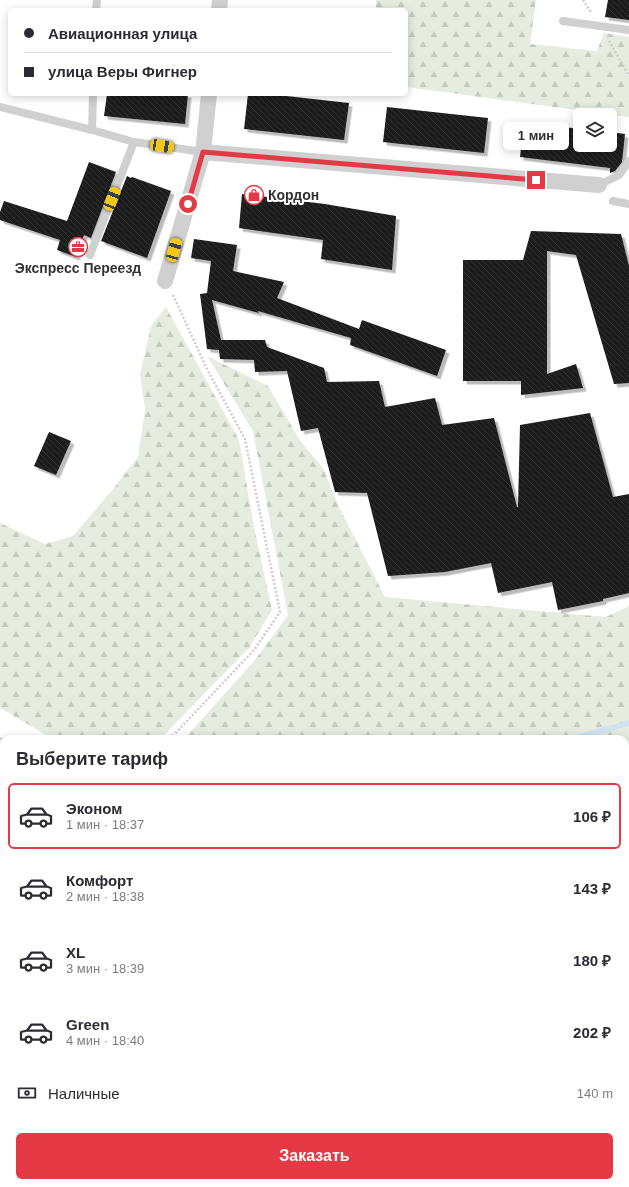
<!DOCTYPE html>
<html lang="ru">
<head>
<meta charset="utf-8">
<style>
	body { margin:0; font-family:Arial,sans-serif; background:#f2f2f3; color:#2b2b33; height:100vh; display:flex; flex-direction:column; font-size:15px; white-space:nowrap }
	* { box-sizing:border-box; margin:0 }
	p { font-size:13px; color:#7c7c81 }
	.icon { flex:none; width:22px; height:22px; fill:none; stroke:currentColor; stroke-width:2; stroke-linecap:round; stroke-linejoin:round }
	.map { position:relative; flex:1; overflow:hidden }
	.drawer { position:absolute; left:0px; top:735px; width:629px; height:452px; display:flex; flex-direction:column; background:#fff; border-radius:12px 12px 0 0; box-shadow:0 2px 10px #0003 }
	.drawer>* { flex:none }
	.banner { position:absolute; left:8px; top:8px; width:400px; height:88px; border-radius:6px; box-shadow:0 2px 10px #0003; display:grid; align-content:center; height:88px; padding:0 16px; background:#fff }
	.buttons { position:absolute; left:573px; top:108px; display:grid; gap:8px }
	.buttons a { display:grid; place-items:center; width:44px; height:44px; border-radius:6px; background:#fff; box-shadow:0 2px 10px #0003; font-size:20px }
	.end { position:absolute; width:18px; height:18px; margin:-9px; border:5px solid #e63946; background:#fff; box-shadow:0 0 0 2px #fff }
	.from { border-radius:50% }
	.bubble { position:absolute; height:28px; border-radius:6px; background:#fff; box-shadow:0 2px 10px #0003; font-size:13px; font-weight:700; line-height:28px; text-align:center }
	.car { position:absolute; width:12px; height:24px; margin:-12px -6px; border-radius:5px; box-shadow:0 0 3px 1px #0007; background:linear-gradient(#f5c518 24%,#345 0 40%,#f5c518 0 76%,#345 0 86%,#f5c518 0) }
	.banner b { display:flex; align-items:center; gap:14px; height:38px; font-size:15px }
	.banner b+b { border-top:1px solid #e1e1e2 }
	.banner i { width:10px; height:10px; background:#2b2b33 }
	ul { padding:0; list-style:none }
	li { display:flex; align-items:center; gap:12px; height:66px; margin:0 8px 6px; padding:0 8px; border:2px solid transparent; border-radius:6px }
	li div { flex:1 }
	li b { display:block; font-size:15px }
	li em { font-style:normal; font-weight:700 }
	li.selected { border-color:#e63946 }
	li>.icon { width:36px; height:36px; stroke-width:1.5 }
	h2 { padding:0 16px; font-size:18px; line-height:48px }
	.pay { display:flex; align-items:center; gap:10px; height:44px; padding:0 16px; font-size:15px }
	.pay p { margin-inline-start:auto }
	.button { display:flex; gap:8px; margin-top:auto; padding:8px 16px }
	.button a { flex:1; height:46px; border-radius:6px; background:#e63946; color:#fff; font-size:16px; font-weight:700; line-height:46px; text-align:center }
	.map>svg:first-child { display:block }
	.forest { fill:url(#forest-firs) }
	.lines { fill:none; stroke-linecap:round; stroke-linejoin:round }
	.stream { stroke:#cfe2ee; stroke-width:5.5 }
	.building { fill:url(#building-back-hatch); filter:url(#shadow) }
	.path { stroke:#cdcdcd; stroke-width:2.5; stroke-dasharray:2 2; stroke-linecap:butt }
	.service { stroke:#d0d0d0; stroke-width:8 }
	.minor { stroke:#d0d0d0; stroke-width:16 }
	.rail-casing { stroke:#888; stroke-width:4.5 }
	.rail { stroke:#fff; stroke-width:3; stroke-dasharray:9; stroke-linecap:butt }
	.route { stroke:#e63946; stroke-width:5 }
	.labels { text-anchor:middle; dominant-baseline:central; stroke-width:4; stroke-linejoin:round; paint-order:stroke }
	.poi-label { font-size:14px; font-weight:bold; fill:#333; stroke:#fff; text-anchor:start }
</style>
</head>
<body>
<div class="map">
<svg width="629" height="1187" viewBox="0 0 629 1187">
	<defs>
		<pattern id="forest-firs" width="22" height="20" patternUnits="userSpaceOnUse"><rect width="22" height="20" fill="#e6ecdf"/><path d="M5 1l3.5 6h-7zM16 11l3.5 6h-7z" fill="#c6cbc0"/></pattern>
		<pattern id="building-back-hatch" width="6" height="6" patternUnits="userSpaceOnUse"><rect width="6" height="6" fill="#1a1a1a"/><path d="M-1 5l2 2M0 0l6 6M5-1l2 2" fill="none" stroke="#333"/></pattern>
		<filter id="shadow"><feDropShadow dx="3.5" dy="3.5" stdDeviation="0" flood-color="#0004"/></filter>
	</defs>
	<rect width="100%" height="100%" fill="#fff"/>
	<!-- forest -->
	<path class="forest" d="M376,0H536L530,44L597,51L604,33L629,37V117L406,87V10H376Z
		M166,307L239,440L254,527L272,610L249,648L160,739H53L0,708V523L45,544L73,536L113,489L138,457L145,410L140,374L151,326Z
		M207,356L268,386L301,442L323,468L339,507L385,597L606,617L629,606V843H625V739H184L255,660L288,615L253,431Z
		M625,995L629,996V1149L625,1146Z"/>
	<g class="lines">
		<!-- stream -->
		<path class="stream" d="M572,739L629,723"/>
	</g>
	<!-- building -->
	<path class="building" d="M608,0H629V20L605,17Z
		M107,94H188L185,124L104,116Z
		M248,94H268L349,103L344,140L244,129Z
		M387,107L488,118L484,153L383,142Z
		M524,122L580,129V145H610V132L625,134L622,162L615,171L610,173V168L520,157Z
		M89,162L116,172L91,238L84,235L76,257L57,250L60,240L0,220V212L4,201L67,221Z
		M127,176L131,178L132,177L171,191L147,258L101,241Z
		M242,194L325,204L396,216L392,270L321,259L323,240L239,228Z
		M531,231L621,234L629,266V383L614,384L576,255L547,251V374L576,364L583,388L521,395V381H463V260H523Z
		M194,239L237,245L233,271L284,282L277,298L359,329L362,320L446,350L437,376L350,345L351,338L258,311L259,313L212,300L221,340H265L267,347L324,368L327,382L379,381L385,407L435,398L442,425L494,418L517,507H518L520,425L590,413L613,497L629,494V593L603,599V601L558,610L552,582L498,593L491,563L445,572L388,576L367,493L335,492L318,428L301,431L287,371L255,372L254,360L220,359L219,350L207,349L200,294L207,293L211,261L191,258Z
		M49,432L71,441L56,475L34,466Z"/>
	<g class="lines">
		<!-- path -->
		<path class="path" d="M583,0L591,12
			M609,41L629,76
			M0,738L4,741
			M170,739L254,650L280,612L245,439L207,369L173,295
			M0,782L4,785
			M0,803L4,805"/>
		<!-- service -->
		<path class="service" d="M96,10L97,0
			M563,21L629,30
			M93,94L92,130L134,142
			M0,107L92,130
			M599,185L619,175L629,161
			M613,201L629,204
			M90,255L134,142L203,152
			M625,810L629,809
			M0,835L4,837
			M507,1183L513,1187
			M396,1187L398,1183"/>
		<!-- minor -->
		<path class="minor" d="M219,10L220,0
			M203,152L599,185
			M165,281L203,152L209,94"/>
		<!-- rail casing -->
		<g class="rail-casing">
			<path id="rail" d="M0,757L4,760
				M0,772L4,775
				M0,909L4,912
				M0,960L4,963
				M625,1181L629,1184
				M603,1183L609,1187"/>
		</g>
		<!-- rail -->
		<use href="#rail" class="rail"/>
	</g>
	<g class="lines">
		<!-- route -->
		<path class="route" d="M188,204L203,152L536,180"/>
	</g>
	<!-- icons -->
	<defs>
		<g id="shop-ring" transform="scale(1)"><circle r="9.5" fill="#fff" stroke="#e63946" stroke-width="1.5"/><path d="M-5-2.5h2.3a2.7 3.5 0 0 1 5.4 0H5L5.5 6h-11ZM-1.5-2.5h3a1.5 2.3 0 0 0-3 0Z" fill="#e63946"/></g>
		<g id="office-ring" transform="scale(1)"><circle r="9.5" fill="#fff" stroke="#e63946" stroke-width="1.5"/><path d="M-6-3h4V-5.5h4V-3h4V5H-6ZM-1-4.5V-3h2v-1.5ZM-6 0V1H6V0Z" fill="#e63946"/></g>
	</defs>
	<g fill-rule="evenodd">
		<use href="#shop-ring" x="254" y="195"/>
		<use href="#office-ring" x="78" y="247"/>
	</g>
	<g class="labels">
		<!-- poi labels -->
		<g class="poi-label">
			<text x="268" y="195">Кордон</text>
			<text x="78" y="268" text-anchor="middle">Экспресс Переезд</text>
		</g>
	</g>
</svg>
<div class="buttons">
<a><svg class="icon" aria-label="layers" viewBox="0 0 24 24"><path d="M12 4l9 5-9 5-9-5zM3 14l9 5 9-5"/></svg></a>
</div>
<i class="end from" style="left:188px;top:204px"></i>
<i class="end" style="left:536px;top:180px"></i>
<div class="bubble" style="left:503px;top:122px;width:66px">1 мин</div>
<i class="car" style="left:162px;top:146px;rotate:99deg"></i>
<i class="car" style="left:112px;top:199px;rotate:22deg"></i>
<i class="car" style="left:174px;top:250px;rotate:16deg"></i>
<div class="banner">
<b><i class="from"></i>Авиационная улица</b>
<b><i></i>улица Веры Фигнер</b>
</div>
<section class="drawer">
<h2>Выберите тариф</h2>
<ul>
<li class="selected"><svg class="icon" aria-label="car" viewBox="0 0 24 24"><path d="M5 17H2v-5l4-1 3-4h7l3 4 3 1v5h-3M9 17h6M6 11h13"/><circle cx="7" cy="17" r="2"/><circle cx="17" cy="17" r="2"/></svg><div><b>Эконом</b><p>1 мин · 18:37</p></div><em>106 ₽</em></li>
<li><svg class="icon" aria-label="car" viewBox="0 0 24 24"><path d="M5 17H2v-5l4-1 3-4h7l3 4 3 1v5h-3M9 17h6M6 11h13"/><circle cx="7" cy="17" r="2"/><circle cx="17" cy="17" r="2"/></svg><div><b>Комфорт</b><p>2 мин · 18:38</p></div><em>143 ₽</em></li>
<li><svg class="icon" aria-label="car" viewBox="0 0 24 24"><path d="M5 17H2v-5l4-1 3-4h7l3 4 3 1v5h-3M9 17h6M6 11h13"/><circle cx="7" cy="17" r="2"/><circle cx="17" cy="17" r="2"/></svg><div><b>XL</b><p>3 мин · 18:39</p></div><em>180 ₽</em></li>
<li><svg class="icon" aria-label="car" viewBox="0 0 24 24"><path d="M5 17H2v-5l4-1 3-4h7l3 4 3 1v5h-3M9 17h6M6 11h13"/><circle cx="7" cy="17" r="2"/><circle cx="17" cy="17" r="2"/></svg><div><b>Green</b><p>4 мин · 18:40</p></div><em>202 ₽</em></li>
</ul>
<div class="pay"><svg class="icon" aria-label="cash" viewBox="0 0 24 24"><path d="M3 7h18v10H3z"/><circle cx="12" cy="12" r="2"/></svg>Наличные<p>140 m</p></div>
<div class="button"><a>Заказать</a></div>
</section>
</div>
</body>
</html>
